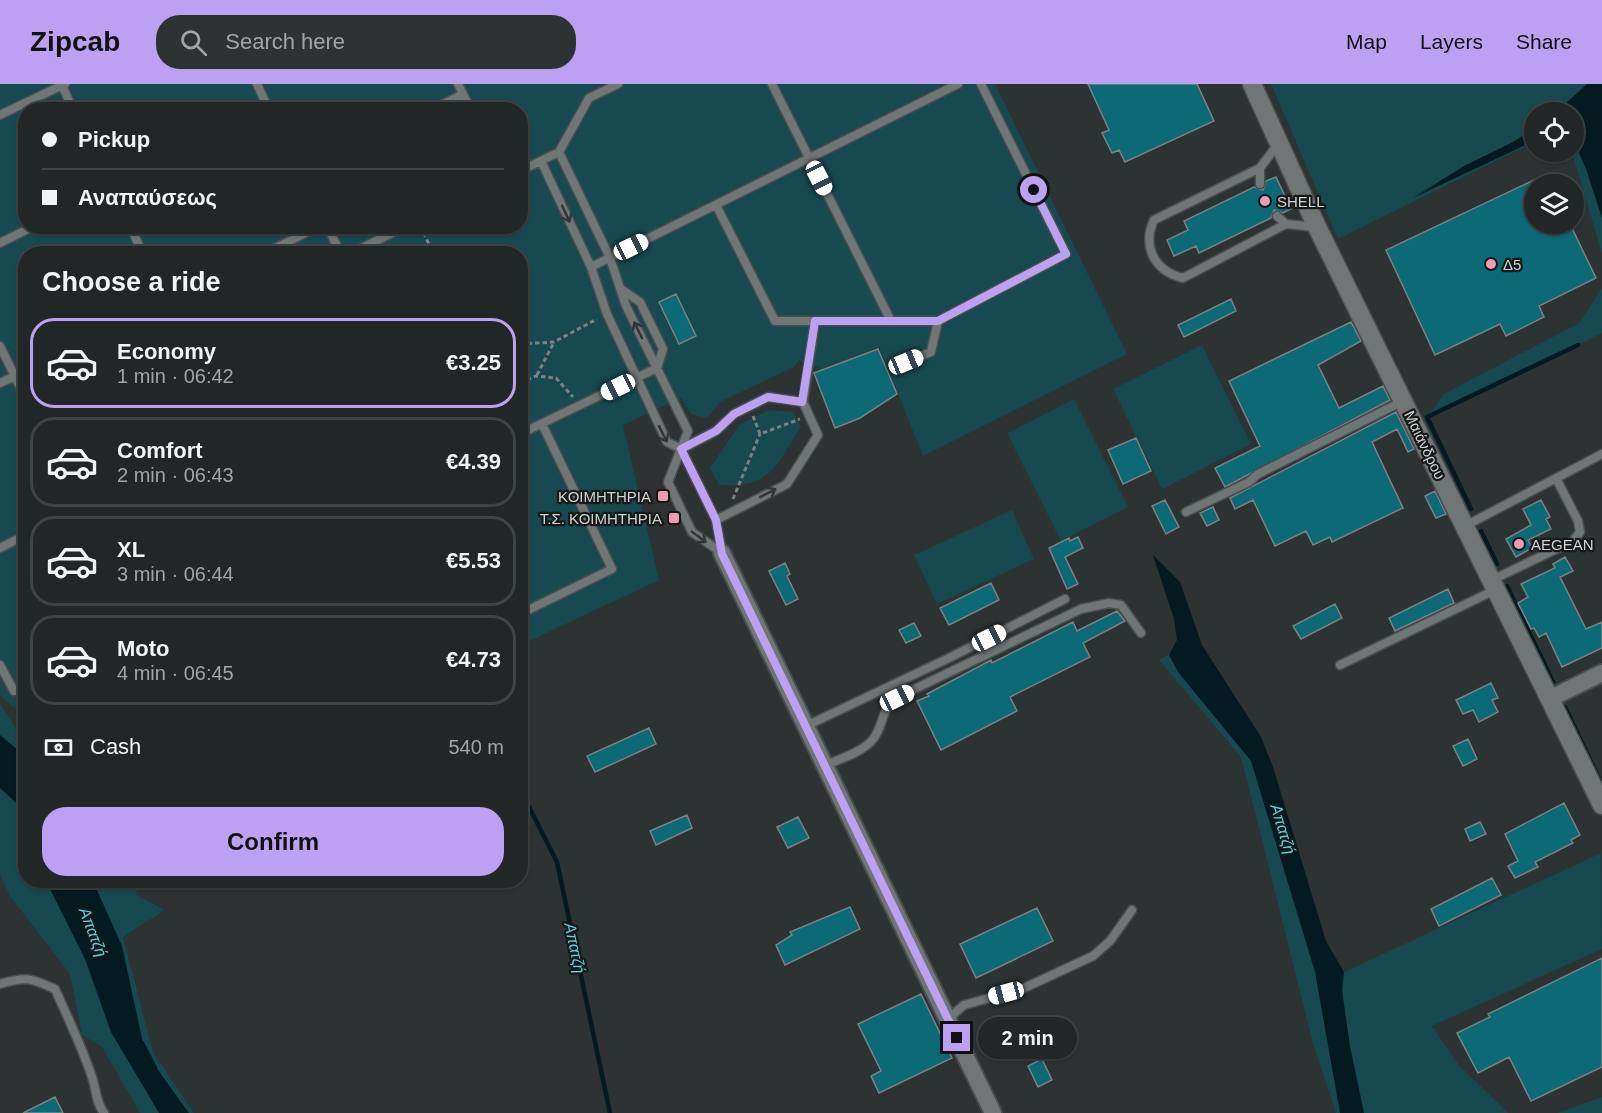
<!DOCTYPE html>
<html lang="en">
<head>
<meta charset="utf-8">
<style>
	body { margin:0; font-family:Arial,sans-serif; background:#2e3232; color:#f1f3f6; height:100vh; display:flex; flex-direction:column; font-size:22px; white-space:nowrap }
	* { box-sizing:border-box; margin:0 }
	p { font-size:20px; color:#a2a5a7 }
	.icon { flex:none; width:33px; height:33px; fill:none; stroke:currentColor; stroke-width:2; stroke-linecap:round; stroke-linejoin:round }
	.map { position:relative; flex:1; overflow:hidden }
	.sheet { position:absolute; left:18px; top:162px; width:510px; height:642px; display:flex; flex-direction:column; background:#222626; border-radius:24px; box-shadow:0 2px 4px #0004,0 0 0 2px #3f4343 }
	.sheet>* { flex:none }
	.hud { position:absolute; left:18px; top:18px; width:510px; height:132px; border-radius:24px; box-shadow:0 2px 4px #0004,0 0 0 2px #3f4343; display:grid; align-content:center; height:132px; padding:0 24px; background:#222626 }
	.buttons { position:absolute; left:1524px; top:18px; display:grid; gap:12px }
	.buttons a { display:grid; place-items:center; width:60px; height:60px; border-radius:50%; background:#222626; box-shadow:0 2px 4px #0004,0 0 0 2px #3f4343; font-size:30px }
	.end { position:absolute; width:27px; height:27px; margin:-14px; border:8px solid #bca0f2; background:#111; box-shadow:0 0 0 3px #111 }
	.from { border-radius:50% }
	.bubble { position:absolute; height:42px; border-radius:21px; background:#222626; box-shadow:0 2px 4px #0004,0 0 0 2px #3f4343; font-size:20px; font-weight:600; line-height:42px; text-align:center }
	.car { position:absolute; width:18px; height:36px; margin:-18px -9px; border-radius:8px; box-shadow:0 0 4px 2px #0007; background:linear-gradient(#fff 24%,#345 0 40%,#fff 0 76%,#345 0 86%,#fff 0) }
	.hud b { display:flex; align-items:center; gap:21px; height:57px; font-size:22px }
	.hud b+b { border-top:2px solid #3f4343 }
	.hud i { width:15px; height:15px; background:#f1f3f6 }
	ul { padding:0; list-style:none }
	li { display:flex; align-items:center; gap:18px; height:90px; margin:0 12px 9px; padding:0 12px; border:3px solid #3f4343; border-radius:24px }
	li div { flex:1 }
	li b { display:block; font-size:22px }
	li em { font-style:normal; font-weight:600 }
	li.on { border-color:#bca0f2 }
	li>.icon { width:54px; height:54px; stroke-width:1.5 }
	h2 { padding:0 24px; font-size:27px; line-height:72px }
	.pay { display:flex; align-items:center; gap:15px; height:66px; padding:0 24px; font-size:22px }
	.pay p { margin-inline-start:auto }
	.primary-button { display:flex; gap:12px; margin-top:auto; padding:12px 24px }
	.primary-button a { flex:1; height:69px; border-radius:24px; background:#bca0f2; color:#111; font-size:24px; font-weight:600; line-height:69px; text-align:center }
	header { display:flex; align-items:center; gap:36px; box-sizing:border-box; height:84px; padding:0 30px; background:#bca0f2; color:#111 }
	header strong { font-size:28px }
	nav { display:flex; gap:33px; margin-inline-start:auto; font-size:21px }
	.search { width:420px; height:54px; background:#2e3232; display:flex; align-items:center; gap:15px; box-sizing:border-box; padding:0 21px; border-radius:24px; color:#a2a5a7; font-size:22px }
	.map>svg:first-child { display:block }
	.green { fill:#174951; fill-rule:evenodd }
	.water { fill:#031b20 }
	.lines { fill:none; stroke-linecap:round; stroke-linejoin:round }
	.stream { stroke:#031b20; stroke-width:4.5 }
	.building { fill:#0c6976; stroke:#7c8182; stroke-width:1.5 }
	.lane-casing { stroke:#4a4e4e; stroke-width:11 }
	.street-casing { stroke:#4a4e4e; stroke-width:20 }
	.secondary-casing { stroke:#4a4e4e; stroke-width:21 }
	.path { stroke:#7d8182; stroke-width:3; stroke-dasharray:4.5 3; stroke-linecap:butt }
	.lane { stroke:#707576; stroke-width:8 }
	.street { stroke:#707576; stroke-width:16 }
	.secondary { stroke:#707576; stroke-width:18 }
	.oneway { stroke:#323535 }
	.route { stroke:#bca0f2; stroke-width:8 }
	.poi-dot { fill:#f09ab4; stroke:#171919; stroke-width:2 }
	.labels { text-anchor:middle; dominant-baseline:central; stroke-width:4.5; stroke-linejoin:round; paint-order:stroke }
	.poi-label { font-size:15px; fill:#cfd2d3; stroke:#171919; text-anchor:start }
	.street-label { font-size:15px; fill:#cfd2d3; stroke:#171919 }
	.water-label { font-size:16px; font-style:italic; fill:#5bd3e6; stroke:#171919 }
</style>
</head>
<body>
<header>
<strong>Zipcab</strong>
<div class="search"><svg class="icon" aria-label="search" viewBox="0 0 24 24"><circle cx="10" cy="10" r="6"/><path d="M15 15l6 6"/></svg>Search here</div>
<nav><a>Map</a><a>Layers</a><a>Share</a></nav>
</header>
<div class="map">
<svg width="1602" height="1029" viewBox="0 0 1602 1029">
	<rect width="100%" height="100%" fill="#2d3232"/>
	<!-- green -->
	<path class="green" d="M0,0H995L1127,270L923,372L879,263L822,285L799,276L794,283L720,318L707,334L690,330L681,314L623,341L659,496L521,561L520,170H26V619L14,624L0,611ZM26,26H520V142H26Z
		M1271,0H1602V170L1572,68L1574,28H1534V58L1338,155Z
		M1602,204V249L1427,333L1444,310L1579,239Z
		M1202,261L1251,360L1162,405L1113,305Z
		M1074,315L1128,423L1061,457L1007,349Z
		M769,326L793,328L801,343C774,384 773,403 719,401L710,384L740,340Z
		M1012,426L1034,475L937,520L914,471Z
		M1181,563L1262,656L1271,678L1326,857L1344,888L1601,769L1602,865L1432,942L1458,980L1508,1029H1336L1313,960L1241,673L1159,576Z
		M0,619L25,660L26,796L139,797L136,811L165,826L123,853L153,968L194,1029H140L102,963L82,951L70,890L10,812L0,791Z
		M1602,1013V1029H1557Z"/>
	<!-- water -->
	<path class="water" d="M1587,0H1602V134L1586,85L1574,58V28H1556Z
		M1534,44V57L1413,114L1464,82L1513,58Z
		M1153,471L1180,498L1202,561L1261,653L1273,683L1326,857L1344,888L1342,906L1350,962L1364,1029H1340L1315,888L1251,677L1178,588L1169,571L1177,556L1174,535Z
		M0,651L25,672V727L0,704Z
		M46,797H93L122,862L145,968L189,1029H159L111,948L85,875Z"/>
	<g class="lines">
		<!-- stream -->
		<path class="stream" d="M1471,425L1427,333L1578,261
			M1481,447L1497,480
			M1507,502L1553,598
			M1565,623L1602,701
			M520,705L557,778L610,1029
			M142,959L155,984"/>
	</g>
	<!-- building -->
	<path class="building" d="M1088,0H1197L1214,37L1125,78L1119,66L1112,69L1102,49L1109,46Z
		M1276,93L1291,125L1283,129L1274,126L1271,134L1199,169L1196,162L1174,172L1167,156L1188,146L1184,137L1254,103L1263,106L1266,97Z
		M1534,96V140H1570L1596,194L1539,222L1544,233L1506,252L1500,240L1435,271L1386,166Z
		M676,210L696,252L679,260L659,218Z
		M1231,215L1236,227L1184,253L1178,241Z
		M1351,238L1361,257L1318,281L1339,324L1383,302L1390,316L1225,403L1215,384L1260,362L1229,297Z
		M878,265L897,310L860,334L835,344L814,289Z
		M1396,328L1414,365L1408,368L1397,345L1372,358L1403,424L1332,458L1330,453L1313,461L1306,447L1275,462L1253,416L1235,425L1230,414Z
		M1136,354L1151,387L1123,400L1108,366Z
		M1435,407L1446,430L1436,434L1425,412Z
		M1165,416L1179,443L1166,450L1152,422Z
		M1541,416L1550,433L1546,435L1551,445L1528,456L1532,464L1516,473L1506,455L1531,441L1523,425Z
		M1213,423L1219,436L1207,442L1200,429Z
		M1078,453L1083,464L1065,473L1078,500L1067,505L1049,464L1069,454L1070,457Z
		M1565,473L1573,487L1560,493L1586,545L1602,538V564L1562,583L1546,549L1539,553L1534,544L1531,545L1518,519L1528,513L1521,500L1555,484L1553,480Z
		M785,479L790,490L787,492L798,515L786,521L769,487Z
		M991,499L999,516L949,541L940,524Z
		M1448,505L1454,519L1395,547L1389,534Z
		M1335,520L1342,534L1301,555L1293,542Z
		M1117,527L1125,537L1083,559L1090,573L1010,613L1017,627L941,666L917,617L929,612L927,610L991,576L992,579L1073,538L1077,547Z
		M914,539L921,552L906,559L899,546Z
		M1491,599L1498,614L1492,616L1498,628L1479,638L1473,626L1463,630L1456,616Z
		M649,644L656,660L595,688L587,672Z
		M1468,655L1477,675L1463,682L1453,662Z
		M1564,719L1580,751L1571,756L1573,759L1535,778L1538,783L1515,794L1508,782L1518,777L1505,750Z
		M687,731L692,744L656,761L650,747Z
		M798,733L809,754L788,764L777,743Z
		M1480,738L1486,750L1470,757L1465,745Z
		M1492,794L1501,811L1439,842L1431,825Z
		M850,823L860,845L785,881L776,861L792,851L790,848Z
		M1037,824L1053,857L976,894L960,860Z
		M1602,874V983L1531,1017L1509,973L1478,989L1457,949L1490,933L1488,930Z
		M921,910L952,974L879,1009L871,992L881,987L858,940Z
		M1042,975L1052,996L1038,1003L1028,982Z
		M55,1013L63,1029H23Z"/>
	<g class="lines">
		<!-- lane casing -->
		<g class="lane-casing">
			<path id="lane" d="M257,0L269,26
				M458,0L471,26
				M772,0L891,237
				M62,1L73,26
				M432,26L463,10
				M0,31L65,0
				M1278,60L1260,84L1154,136C1142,162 1154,187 1183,194L1286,140L1315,143
				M559,68L610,174L626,222L688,347L668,398L692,448L722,469
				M541,77L591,183L607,230L667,358L681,365L716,436L722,469
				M1260,84V100
				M520,87L559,68L589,14L618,0
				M716,121L775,237H938L1066,170L981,0
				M1277,132L1286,140
				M130,142L143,170
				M327,142L341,170
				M0,159L34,142
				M264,170L319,142
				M350,170L406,142
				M591,183L958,0
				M0,262L26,315
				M906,278L931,268L938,237
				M0,299L26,287
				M803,318L815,237
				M520,350L657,284L663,265L640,218L621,205
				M681,365L716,347L734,330L768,313L803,318L818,351L787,400L716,436
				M1186,428L1249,398L1258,390L1403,317
				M1465,442L1602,370
				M0,464L26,451
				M1492,496L1573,457L1580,448L1578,437L1557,396
				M520,530L612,485L542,340
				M0,581L14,607L26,602
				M1340,581L1497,505
				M806,642L951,573L1065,515
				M824,682C839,675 864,668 874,654C884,640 880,628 896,614L1081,525L1109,519L1121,521L1141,549
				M0,900C26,892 31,894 55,905C68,934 82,963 92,993C96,1005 96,1019 104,1029
				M948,935L964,921L1022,905L1093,872L1110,857L1132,826"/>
		</g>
		<!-- street casing -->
		<g class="street-casing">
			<path id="street" d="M722,469L993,1029
				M1551,614L1602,589"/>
		</g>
		<!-- secondary casing -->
		<g class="secondary-casing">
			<path id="secondary" d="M1252,0L1317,143L1602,721"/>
		</g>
		<!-- path -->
		<path class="path" d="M420,142L434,170
			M520,260L554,258L597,235
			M537,291L554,258
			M520,299L536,292L556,294L573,313
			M753,332L760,350L800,335
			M733,415L760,350"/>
		<!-- lane -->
		<use href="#lane" class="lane"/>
		<!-- street -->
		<use href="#street" class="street"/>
		<!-- secondary -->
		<use href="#secondary" class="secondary"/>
	</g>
	<!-- one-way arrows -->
	<defs><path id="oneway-shaft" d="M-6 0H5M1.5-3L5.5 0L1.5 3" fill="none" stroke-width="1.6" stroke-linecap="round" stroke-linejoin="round" transform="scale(1.5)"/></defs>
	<g class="oneway">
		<use href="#oneway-shaft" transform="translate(566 130) rotate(65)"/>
		<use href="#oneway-shaft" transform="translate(638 246) rotate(-116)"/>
		<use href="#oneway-shaft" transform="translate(663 350) rotate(63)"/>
		<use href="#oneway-shaft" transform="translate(768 409) rotate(-27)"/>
		<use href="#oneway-shaft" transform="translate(699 453) rotate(37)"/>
	</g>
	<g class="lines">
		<!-- route -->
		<path class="route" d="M957,954L722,470L716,436L681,365L716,347L734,330L768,313L802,318L815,237H938L1066,170L1034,106"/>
	</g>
	<!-- markers -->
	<g class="poi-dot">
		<circle cx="1265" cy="117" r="6"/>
		<circle cx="1491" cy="180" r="6"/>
		<rect x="657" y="406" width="12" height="12" rx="3"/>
		<rect x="668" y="428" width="12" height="12" rx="3"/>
		<circle cx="1519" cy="460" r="6"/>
	</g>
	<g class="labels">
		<!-- poi labels -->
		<g class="poi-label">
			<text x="1277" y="117">SHELL</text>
			<text x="1503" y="180">Δ5</text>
			<text x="651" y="412" text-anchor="end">ΚΟΙΜΗΤΗΡΙΑ</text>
			<text x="662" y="434" text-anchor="end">Τ.Σ. ΚΟΙΜΗΤΗΡΙΑ</text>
			<text x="1531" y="460">AEGEAN</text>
		</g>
		<!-- street labels -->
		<g class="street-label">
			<text transform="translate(1425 361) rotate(64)">Μαιάνδρου</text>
		</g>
		<!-- water labels -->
		<g class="water-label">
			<text transform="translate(1283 745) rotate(73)">Απατζή</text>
			<text transform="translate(93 848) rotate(69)">Απατζή</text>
			<text transform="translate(575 864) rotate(78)">Απατζή</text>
		</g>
	</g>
</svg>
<div class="buttons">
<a><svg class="icon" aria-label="locate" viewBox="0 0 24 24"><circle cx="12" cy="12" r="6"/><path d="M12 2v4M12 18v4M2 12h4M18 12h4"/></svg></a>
<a><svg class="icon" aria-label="layers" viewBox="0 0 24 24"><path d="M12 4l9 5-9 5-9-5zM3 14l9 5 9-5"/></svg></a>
</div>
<i class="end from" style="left:1034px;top:106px"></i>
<i class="end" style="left:957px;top:954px"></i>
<div class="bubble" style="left:978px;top:933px;width:99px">2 min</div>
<i class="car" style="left:819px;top:94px;rotate:153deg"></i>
<i class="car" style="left:631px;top:163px;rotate:64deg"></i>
<i class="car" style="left:906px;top:278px;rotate:68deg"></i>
<i class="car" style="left:618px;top:303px;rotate:244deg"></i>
<i class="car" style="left:989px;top:554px;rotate:63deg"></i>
<i class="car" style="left:897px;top:614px;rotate:64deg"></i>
<i class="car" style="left:1006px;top:909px;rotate:255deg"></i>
<div class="hud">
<b><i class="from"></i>Pickup</b>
<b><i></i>Αναπαύσεως</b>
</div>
<section class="sheet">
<h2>Choose a ride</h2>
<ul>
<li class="on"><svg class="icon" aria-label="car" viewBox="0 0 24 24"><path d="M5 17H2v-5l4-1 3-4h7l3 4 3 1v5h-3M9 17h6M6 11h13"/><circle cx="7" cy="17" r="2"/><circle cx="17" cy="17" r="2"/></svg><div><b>Economy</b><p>1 min · 06:42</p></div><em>€3.25</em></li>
<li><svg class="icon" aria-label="car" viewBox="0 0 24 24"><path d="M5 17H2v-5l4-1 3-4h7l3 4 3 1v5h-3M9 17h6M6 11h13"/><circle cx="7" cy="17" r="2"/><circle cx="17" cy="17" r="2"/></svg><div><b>Comfort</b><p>2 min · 06:43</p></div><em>€4.39</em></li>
<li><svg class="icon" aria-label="car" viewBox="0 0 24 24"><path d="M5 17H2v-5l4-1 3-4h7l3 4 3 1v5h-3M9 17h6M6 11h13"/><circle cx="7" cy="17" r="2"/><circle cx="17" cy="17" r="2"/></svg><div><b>XL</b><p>3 min · 06:44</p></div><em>€5.53</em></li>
<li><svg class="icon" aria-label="car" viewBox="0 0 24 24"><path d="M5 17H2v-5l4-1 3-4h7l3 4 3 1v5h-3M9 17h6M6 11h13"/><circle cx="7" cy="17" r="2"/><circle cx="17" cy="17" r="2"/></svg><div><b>Moto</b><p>4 min · 06:45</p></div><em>€4.73</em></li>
</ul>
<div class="pay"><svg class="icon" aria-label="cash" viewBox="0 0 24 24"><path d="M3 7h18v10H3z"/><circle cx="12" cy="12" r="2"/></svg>Cash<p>540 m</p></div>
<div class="primary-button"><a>Confirm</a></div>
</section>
</div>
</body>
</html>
